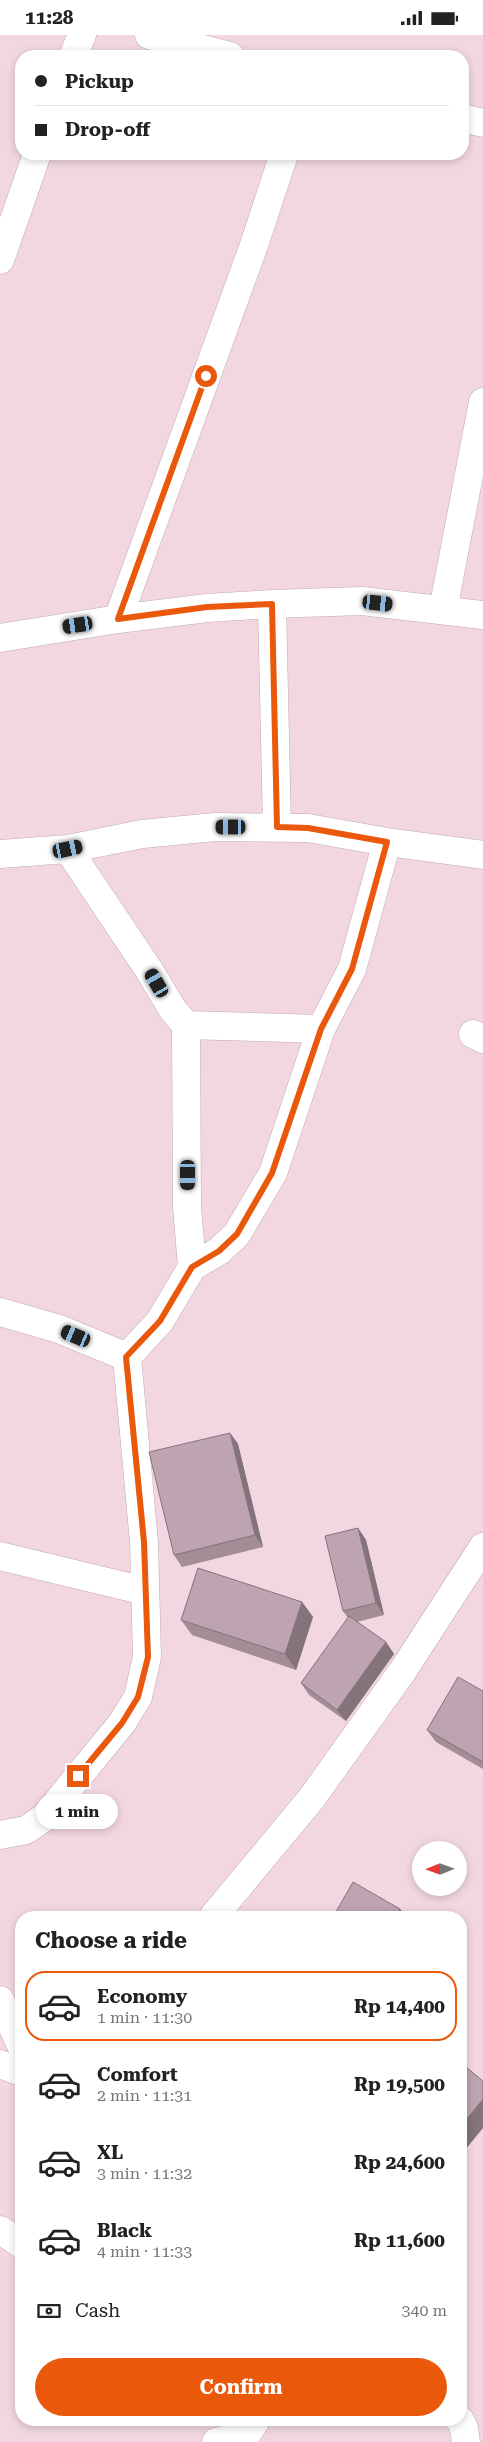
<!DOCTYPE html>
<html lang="en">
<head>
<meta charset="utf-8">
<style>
	body { margin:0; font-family:"Roboto Serif",serif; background:#f6f6f6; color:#222; height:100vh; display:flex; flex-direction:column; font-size:19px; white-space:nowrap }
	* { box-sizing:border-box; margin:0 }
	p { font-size:16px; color:#767676 }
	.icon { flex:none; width:28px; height:28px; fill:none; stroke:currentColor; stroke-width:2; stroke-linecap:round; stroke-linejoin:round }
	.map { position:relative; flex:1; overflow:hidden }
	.side { position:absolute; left:15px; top:1876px; width:452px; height:515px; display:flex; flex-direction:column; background:#fff; border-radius:20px; box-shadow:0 2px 8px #0003 }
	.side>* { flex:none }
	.top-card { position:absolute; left:15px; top:15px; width:454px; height:110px; border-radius:20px; box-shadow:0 2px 8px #0003; display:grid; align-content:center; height:110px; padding:0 20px; background:#fff }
	.needle { width:32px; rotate:269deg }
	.controls { position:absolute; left:412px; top:1806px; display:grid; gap:10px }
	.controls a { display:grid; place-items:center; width:55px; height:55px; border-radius:50%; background:#fff; box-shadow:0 2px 8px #0003; font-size:25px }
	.end { position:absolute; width:22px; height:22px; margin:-11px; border:6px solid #ea580c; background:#fff; box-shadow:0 0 0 2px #fff }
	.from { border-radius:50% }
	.bubble { position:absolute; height:35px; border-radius:18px; background:#fff; box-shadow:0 2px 8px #0003; font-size:16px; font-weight:700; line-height:35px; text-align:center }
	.car { position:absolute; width:15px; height:30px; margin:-15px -8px; border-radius:6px; box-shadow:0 0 4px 1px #0007; background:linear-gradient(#222 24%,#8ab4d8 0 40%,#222 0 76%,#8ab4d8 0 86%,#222 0) }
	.top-card b { display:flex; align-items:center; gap:18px; height:48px; font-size:19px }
	.top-card b+b { border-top:1px solid #e0e0e0 }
	.top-card i { width:12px; height:12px; background:#222 }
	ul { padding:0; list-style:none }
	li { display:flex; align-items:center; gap:15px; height:70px; margin:0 10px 8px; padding:0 10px; border:2px solid transparent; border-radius:20px }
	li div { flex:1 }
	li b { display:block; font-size:19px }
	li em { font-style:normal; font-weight:700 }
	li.active { border-color:#ea580c }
	li>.icon { width:45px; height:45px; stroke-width:1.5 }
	h2 { padding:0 20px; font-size:22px; line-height:60px }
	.pay { display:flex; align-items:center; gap:12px; height:55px; padding:0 20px; font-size:19px }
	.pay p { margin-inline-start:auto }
	.cta { display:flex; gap:10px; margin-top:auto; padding:10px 20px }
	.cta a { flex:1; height:58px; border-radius:30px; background:#ea580c; color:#fff; font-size:20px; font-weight:700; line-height:58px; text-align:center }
	.status { display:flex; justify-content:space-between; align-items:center; height:35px; padding:0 25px; background:#fff; direction:ltr }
	.status svg { height:14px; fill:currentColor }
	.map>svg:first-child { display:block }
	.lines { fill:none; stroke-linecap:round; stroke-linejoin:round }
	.street-casing { stroke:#c2a8b4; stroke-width:29 }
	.street { stroke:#fff; stroke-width:28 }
	.wall { fill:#a38d97 }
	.shaded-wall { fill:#85737b }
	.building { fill:#bea4b0; stroke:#85737b }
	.route { stroke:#ea580c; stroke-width:6 }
</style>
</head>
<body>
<div class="status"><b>11:28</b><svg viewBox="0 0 49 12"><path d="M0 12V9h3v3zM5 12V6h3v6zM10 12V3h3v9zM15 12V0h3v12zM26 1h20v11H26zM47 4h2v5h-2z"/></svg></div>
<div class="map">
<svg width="483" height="2407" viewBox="0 0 483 2407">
	<rect width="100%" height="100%" fill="#f2d7e3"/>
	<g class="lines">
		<!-- street casing -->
		<g class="street-casing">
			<path id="street" d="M149,0L230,21
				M73,21L82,0
				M462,83L483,88
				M0,225L37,119
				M272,569L277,792
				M443,575L483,367
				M118,584L254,210L284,119
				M0,603L118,584L207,573L272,569L362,566L483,580
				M68,814L149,935L173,975L186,990L187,1172L192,1232
				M0,819L68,814L142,799L215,792L308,793L387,807L483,820
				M186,990L321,994
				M473,999L483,1004
				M0,1277L59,1294L127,1322
				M0,1521L145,1556
				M0,1800L26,1795L45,1782L122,1688L138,1662L147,1622L144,1507L127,1322L160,1286L192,1232L219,1216L237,1199L273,1138L321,994L352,934L387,807
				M213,1882L311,1764L402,1637L483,1512
				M0,1965L21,2010
				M0,2029L21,2037
				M0,2195L21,2209
				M460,2385L464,2393L466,2407
				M216,2407L247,2399L256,2385"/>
		</g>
		<!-- street -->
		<use href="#street" class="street"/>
	</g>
	<!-- wall -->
	<path class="wall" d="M230,1398L238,1409L263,1512L182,1532L174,1520Z
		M358,1493L366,1505L384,1580L357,1587L386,1607L394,1619L346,1686L309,1660L301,1648L348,1583L343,1576Z
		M302,1567L313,1582L296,1635L192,1600L181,1585Z
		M483,1656V1734L436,1707L427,1695Z"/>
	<!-- shaded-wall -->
	<path class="shaded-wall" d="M230,1398L238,1409L263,1512L255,1500Z
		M358,1493L366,1505L384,1580L376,1568Z
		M302,1567L313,1582L296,1635L285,1619Z
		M386,1607L394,1619L346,1686L337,1675Z
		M400,1874L406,1882H395Z
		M483,2064V2093L461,2120V2091Z"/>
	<!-- building -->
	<path class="building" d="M230,1398L255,1500L174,1520L149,1417Z
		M358,1493L376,1568L343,1576L325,1501Z
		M198,1533L302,1567L285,1619L181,1585Z
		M349,1581L386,1607L337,1675L301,1648Z
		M458,1642L483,1656V1727L427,1695Z
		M353,1847L400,1874L395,1882H333Z
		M461,2028L483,2046V2064L461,2091Z"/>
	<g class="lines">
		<!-- route -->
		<path class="route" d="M78,1741L122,1688L138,1662L148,1622L144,1507L126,1322L160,1286L192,1232L219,1216L237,1199L272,1138L321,994L352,934L387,807L308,793L277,792L272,569L207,572L118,584L206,341"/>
	</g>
</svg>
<div class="controls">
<a><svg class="needle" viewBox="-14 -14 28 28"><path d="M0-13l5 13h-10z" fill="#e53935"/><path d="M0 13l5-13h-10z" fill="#767676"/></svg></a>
</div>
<i class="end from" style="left:206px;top:341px"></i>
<i class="end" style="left:78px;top:1741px"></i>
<div class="bubble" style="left:36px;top:1759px;width:82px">1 min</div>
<i class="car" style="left:378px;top:568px;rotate:96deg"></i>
<i class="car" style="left:78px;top:590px;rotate:261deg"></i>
<i class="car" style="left:231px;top:792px;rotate:270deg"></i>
<i class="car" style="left:68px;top:814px;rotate:78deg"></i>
<i class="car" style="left:157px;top:948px;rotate:330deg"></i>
<i class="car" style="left:188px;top:1140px;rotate:180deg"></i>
<i class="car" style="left:76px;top:1301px;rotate:293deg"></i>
<div class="top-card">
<b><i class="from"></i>Pickup</b>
<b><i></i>Drop-off</b>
</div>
<section class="side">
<h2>Choose a ride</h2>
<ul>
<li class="active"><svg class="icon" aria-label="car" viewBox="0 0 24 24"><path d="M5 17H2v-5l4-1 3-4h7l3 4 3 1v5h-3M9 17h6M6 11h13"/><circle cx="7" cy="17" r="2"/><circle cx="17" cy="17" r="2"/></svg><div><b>Economy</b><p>1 min · 11:30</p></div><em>Rp 14,400</em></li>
<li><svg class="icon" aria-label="car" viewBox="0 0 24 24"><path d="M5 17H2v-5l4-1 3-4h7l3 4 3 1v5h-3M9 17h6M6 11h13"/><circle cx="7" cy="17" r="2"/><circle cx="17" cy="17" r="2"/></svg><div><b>Comfort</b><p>2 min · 11:31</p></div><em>Rp 19,500</em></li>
<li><svg class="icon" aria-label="car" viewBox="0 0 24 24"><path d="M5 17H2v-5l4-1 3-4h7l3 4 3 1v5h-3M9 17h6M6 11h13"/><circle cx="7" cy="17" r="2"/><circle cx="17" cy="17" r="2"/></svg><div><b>XL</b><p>3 min · 11:32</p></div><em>Rp 24,600</em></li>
<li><svg class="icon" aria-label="car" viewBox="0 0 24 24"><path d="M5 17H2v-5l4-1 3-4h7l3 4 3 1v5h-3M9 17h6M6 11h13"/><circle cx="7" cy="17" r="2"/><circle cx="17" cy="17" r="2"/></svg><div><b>Black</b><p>4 min · 11:33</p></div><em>Rp 11,600</em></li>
</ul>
<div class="pay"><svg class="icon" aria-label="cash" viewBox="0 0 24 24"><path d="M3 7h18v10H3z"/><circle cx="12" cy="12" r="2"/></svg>Cash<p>340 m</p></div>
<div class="cta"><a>Confirm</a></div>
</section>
</div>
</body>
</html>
